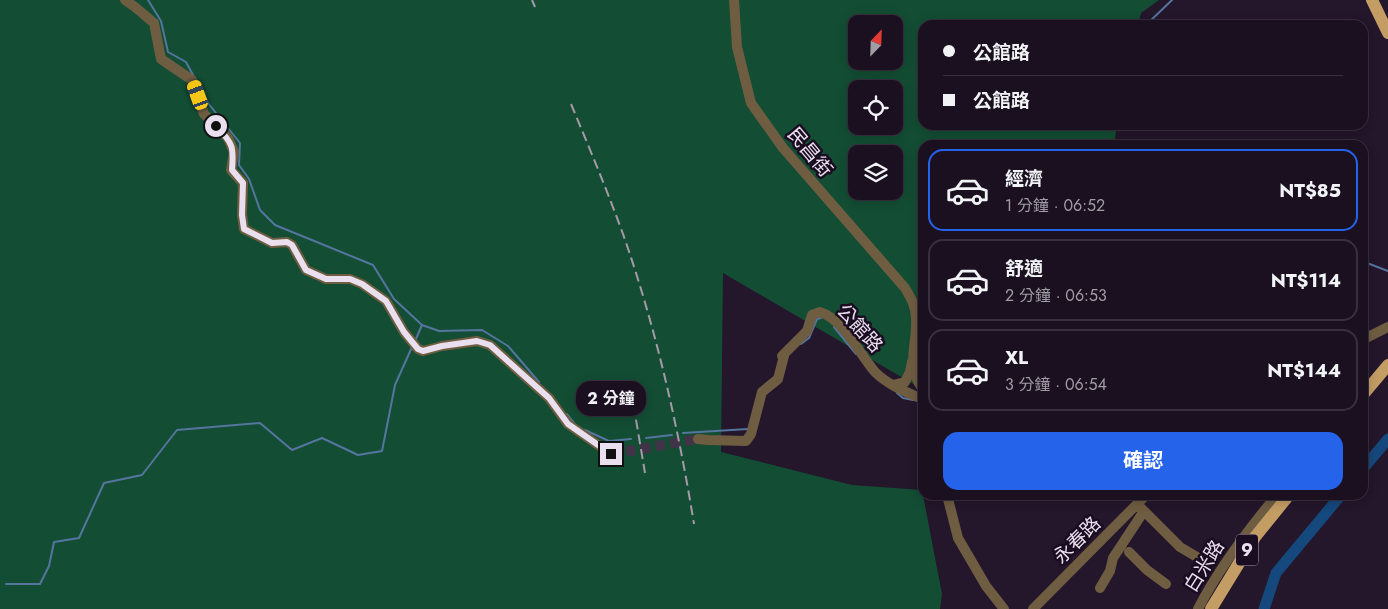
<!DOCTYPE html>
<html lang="zh-TW">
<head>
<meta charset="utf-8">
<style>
	body { margin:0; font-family:Jost,"Noto Sans TC",sans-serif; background:#241929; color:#f1f3f6; height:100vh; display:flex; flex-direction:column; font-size:19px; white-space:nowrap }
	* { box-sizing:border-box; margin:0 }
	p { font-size:16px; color:#a09da5 }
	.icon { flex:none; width:28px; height:28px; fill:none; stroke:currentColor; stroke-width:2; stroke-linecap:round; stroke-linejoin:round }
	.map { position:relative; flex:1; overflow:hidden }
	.panel { position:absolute; left:918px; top:140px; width:450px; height:360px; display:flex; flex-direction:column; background:#1b1020; border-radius:15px; box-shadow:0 2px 12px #0003,0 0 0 1px #39303e }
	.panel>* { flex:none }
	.hud { position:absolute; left:918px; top:20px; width:450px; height:110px; border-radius:15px; box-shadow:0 2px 12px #0003,0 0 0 1px #39303e; display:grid; align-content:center; height:110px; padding:0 25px; background:#1b1020 }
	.needle { width:32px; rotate:23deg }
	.controls { position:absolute; left:848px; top:15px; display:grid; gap:10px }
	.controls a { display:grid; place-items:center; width:55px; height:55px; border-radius:10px; background:#1b1020; box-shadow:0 2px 12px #0003,0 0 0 1px #39303e; font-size:25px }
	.end { position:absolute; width:22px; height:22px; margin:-11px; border:6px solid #e9dfee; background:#111; box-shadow:0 0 0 2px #111 }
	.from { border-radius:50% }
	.bubble { position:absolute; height:35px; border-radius:15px; background:#1b1020; box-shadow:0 2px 12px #0003,0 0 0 1px #39303e; font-size:16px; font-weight:700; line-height:35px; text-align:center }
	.car { position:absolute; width:15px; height:30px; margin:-15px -8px; border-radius:6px; box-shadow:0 0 4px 1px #0007; background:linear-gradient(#f5c518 24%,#345 0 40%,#f5c518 0 76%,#345 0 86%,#f5c518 0) }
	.hud b { display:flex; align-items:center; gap:18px; height:48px; font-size:19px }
	.hud b+b { border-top:1px solid #39303e }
	.hud i { width:12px; height:12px; background:#f1f3f6 }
	ul { padding:9px 0 0; list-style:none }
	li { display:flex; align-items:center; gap:15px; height:82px; margin:0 10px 8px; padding:0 15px; border:2px solid #39303e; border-radius:15px }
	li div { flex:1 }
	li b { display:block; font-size:19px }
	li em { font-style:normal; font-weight:700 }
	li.selected { border-color:#2563eb }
	li>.icon { width:45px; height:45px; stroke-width:1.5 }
	.primary-button { display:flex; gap:10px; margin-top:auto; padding:10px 25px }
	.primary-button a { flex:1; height:58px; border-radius:15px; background:#2563eb; color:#fff; font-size:20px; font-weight:700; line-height:58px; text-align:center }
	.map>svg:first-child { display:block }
	.green { fill:#134d34; fill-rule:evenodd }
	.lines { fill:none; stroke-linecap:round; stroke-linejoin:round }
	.stream { stroke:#55759e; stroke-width:2 }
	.river { stroke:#15487c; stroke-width:11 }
	.minor-tunnel { stroke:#423448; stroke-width:10; stroke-dasharray:10 5; stroke-linecap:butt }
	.minor { stroke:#6f5d42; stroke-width:10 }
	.major { stroke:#c49d65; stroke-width:12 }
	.rail { stroke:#a599aa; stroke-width:2; stroke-dasharray:10 5; stroke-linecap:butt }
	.route { stroke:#e9dfee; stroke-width:6 }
	.labels { text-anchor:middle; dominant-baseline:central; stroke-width:5; stroke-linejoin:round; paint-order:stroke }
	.shield { fill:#1a0d21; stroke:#aba0b0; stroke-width:1 }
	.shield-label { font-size:18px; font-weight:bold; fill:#e9dfee }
	.street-label { font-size:19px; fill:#e9dfee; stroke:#1a0d21 }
</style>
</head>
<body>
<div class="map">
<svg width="1388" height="609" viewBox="0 0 1388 609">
	<rect width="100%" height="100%" fill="#24162b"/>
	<!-- green -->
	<path class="green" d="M0,0H1159L1141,13L1138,25H922V125H1117L1114,145H922V389L723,273L721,452L852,485L922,490L942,594L940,609H0ZM856,24H894V61H856ZM856,89H894V126H856ZM856,154H894V191H856Z"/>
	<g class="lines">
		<!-- stream -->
		<path class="stream" d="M148,0L161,21L168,52L186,62L193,75
			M1146,25L1172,0
			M200,88L208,103L240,143L239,165L249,179L260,210L275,225L373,265L394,299L422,325
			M1362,261L1388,271
			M834,327L856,354
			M415,341L422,325L439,331L482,330L508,346L539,382
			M801,344L809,338L817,319L821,318
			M897,393L903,398L913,400
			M567,414L575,424
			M585,430L609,441L631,439
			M683,433L748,429
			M646,438L672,435
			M6,584H40L49,566L54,542L79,538L104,483L142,475L177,430L260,423L292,450L322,438L358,455L382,451L395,385L412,347"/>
		<!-- river -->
		<path class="river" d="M1362,470L1388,439
			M1264,609L1276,573L1341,495"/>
		<!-- minor-tunnel -->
		<path class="minor-tunnel" d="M611,454L698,439"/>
		<!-- minor -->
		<path class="minor" d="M125,0L135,7L154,23L161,59L192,80L204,114L228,138L234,152L231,170L243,183L242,215L244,229L272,243L287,242L292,245L306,270L326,279H350L362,284L386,301L404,332L418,349L423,351L442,346L477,341L490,345L549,398L568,424L611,454
			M734,0L737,47L751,103L783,148L905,288C911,298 916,307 916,318C918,343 905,365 922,388
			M1362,340L1388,327
			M893,385L905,382L910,372L912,362
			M698,439L709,440L746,441L751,434L762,392L778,379L784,356H782L807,331L812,315L820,312C843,319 860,355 875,372C888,385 906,392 922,399
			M947,495L958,538L986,586L1004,609
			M1137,504L1180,547L1207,563
			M1129,552L1147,570L1166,584
			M1100,588L1110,571L1113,558L1144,511
			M1033,609L1146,495
			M1198,609C1219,568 1247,531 1277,495"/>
		<!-- major -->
		<path class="major" d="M1372,0L1388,33
			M1362,396L1388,365
			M1211,609L1255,537L1289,495"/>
		<!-- rail -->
		<path class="rail" d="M532,0L535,7
			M571,104C589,147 607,190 623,234C656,328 678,426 694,524
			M631,390L645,473"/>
	</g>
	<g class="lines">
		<!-- route -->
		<path class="route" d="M216,126C233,143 234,147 232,170L243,183L242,215L244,229L272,243L287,242L292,245L306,270L326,279H350L362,284L386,301L404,332L418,349L423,351L442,346L477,341L490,345L549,398L568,424L611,454"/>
	</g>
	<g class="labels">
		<!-- shield labels -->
		<rect class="shield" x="1236" y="534.5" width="22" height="31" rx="4"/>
		<g class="shield-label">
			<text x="1247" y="550">9</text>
		</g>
		<!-- street labels -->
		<g class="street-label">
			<text transform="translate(810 152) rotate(50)">民昌街</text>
			<text transform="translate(860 328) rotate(48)">公館路</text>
			<text transform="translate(1077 540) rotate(-45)">永春路</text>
			<text transform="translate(1204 566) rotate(-58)">白米路</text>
		</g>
	</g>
</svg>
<div class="controls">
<a><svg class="needle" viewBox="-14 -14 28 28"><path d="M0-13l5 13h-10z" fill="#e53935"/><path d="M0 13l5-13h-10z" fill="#a09da5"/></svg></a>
<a><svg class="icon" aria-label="locate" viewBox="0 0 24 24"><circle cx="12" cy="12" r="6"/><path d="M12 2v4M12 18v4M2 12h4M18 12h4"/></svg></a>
<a><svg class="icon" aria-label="layers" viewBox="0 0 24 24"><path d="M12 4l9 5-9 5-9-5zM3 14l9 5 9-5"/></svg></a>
</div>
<i class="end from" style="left:216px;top:126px"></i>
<i class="end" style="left:611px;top:454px"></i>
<div class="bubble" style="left:576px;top:381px;width:70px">2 分鐘</div>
<i class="car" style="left:198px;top:95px;rotate:340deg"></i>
<div class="hud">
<b><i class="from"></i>公館路</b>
<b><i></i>公館路</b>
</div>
<section class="panel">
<ul>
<li class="selected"><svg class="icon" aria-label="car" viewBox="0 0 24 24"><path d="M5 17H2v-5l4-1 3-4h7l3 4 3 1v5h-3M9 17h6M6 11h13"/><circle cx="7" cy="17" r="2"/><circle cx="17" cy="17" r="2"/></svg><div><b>經濟</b><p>1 分鐘 · 06:52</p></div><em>NT$85</em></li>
<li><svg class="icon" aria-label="car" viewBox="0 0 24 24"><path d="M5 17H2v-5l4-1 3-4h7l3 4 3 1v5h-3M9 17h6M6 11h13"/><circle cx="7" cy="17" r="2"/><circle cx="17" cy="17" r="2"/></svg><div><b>舒適</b><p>2 分鐘 · 06:53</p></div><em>NT$114</em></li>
<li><svg class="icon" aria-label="car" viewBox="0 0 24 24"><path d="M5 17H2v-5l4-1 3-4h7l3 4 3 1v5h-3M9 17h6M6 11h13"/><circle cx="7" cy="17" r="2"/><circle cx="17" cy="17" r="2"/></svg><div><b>XL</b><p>3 分鐘 · 06:54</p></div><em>NT$144</em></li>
</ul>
<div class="primary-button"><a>確認</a></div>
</section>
</div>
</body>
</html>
